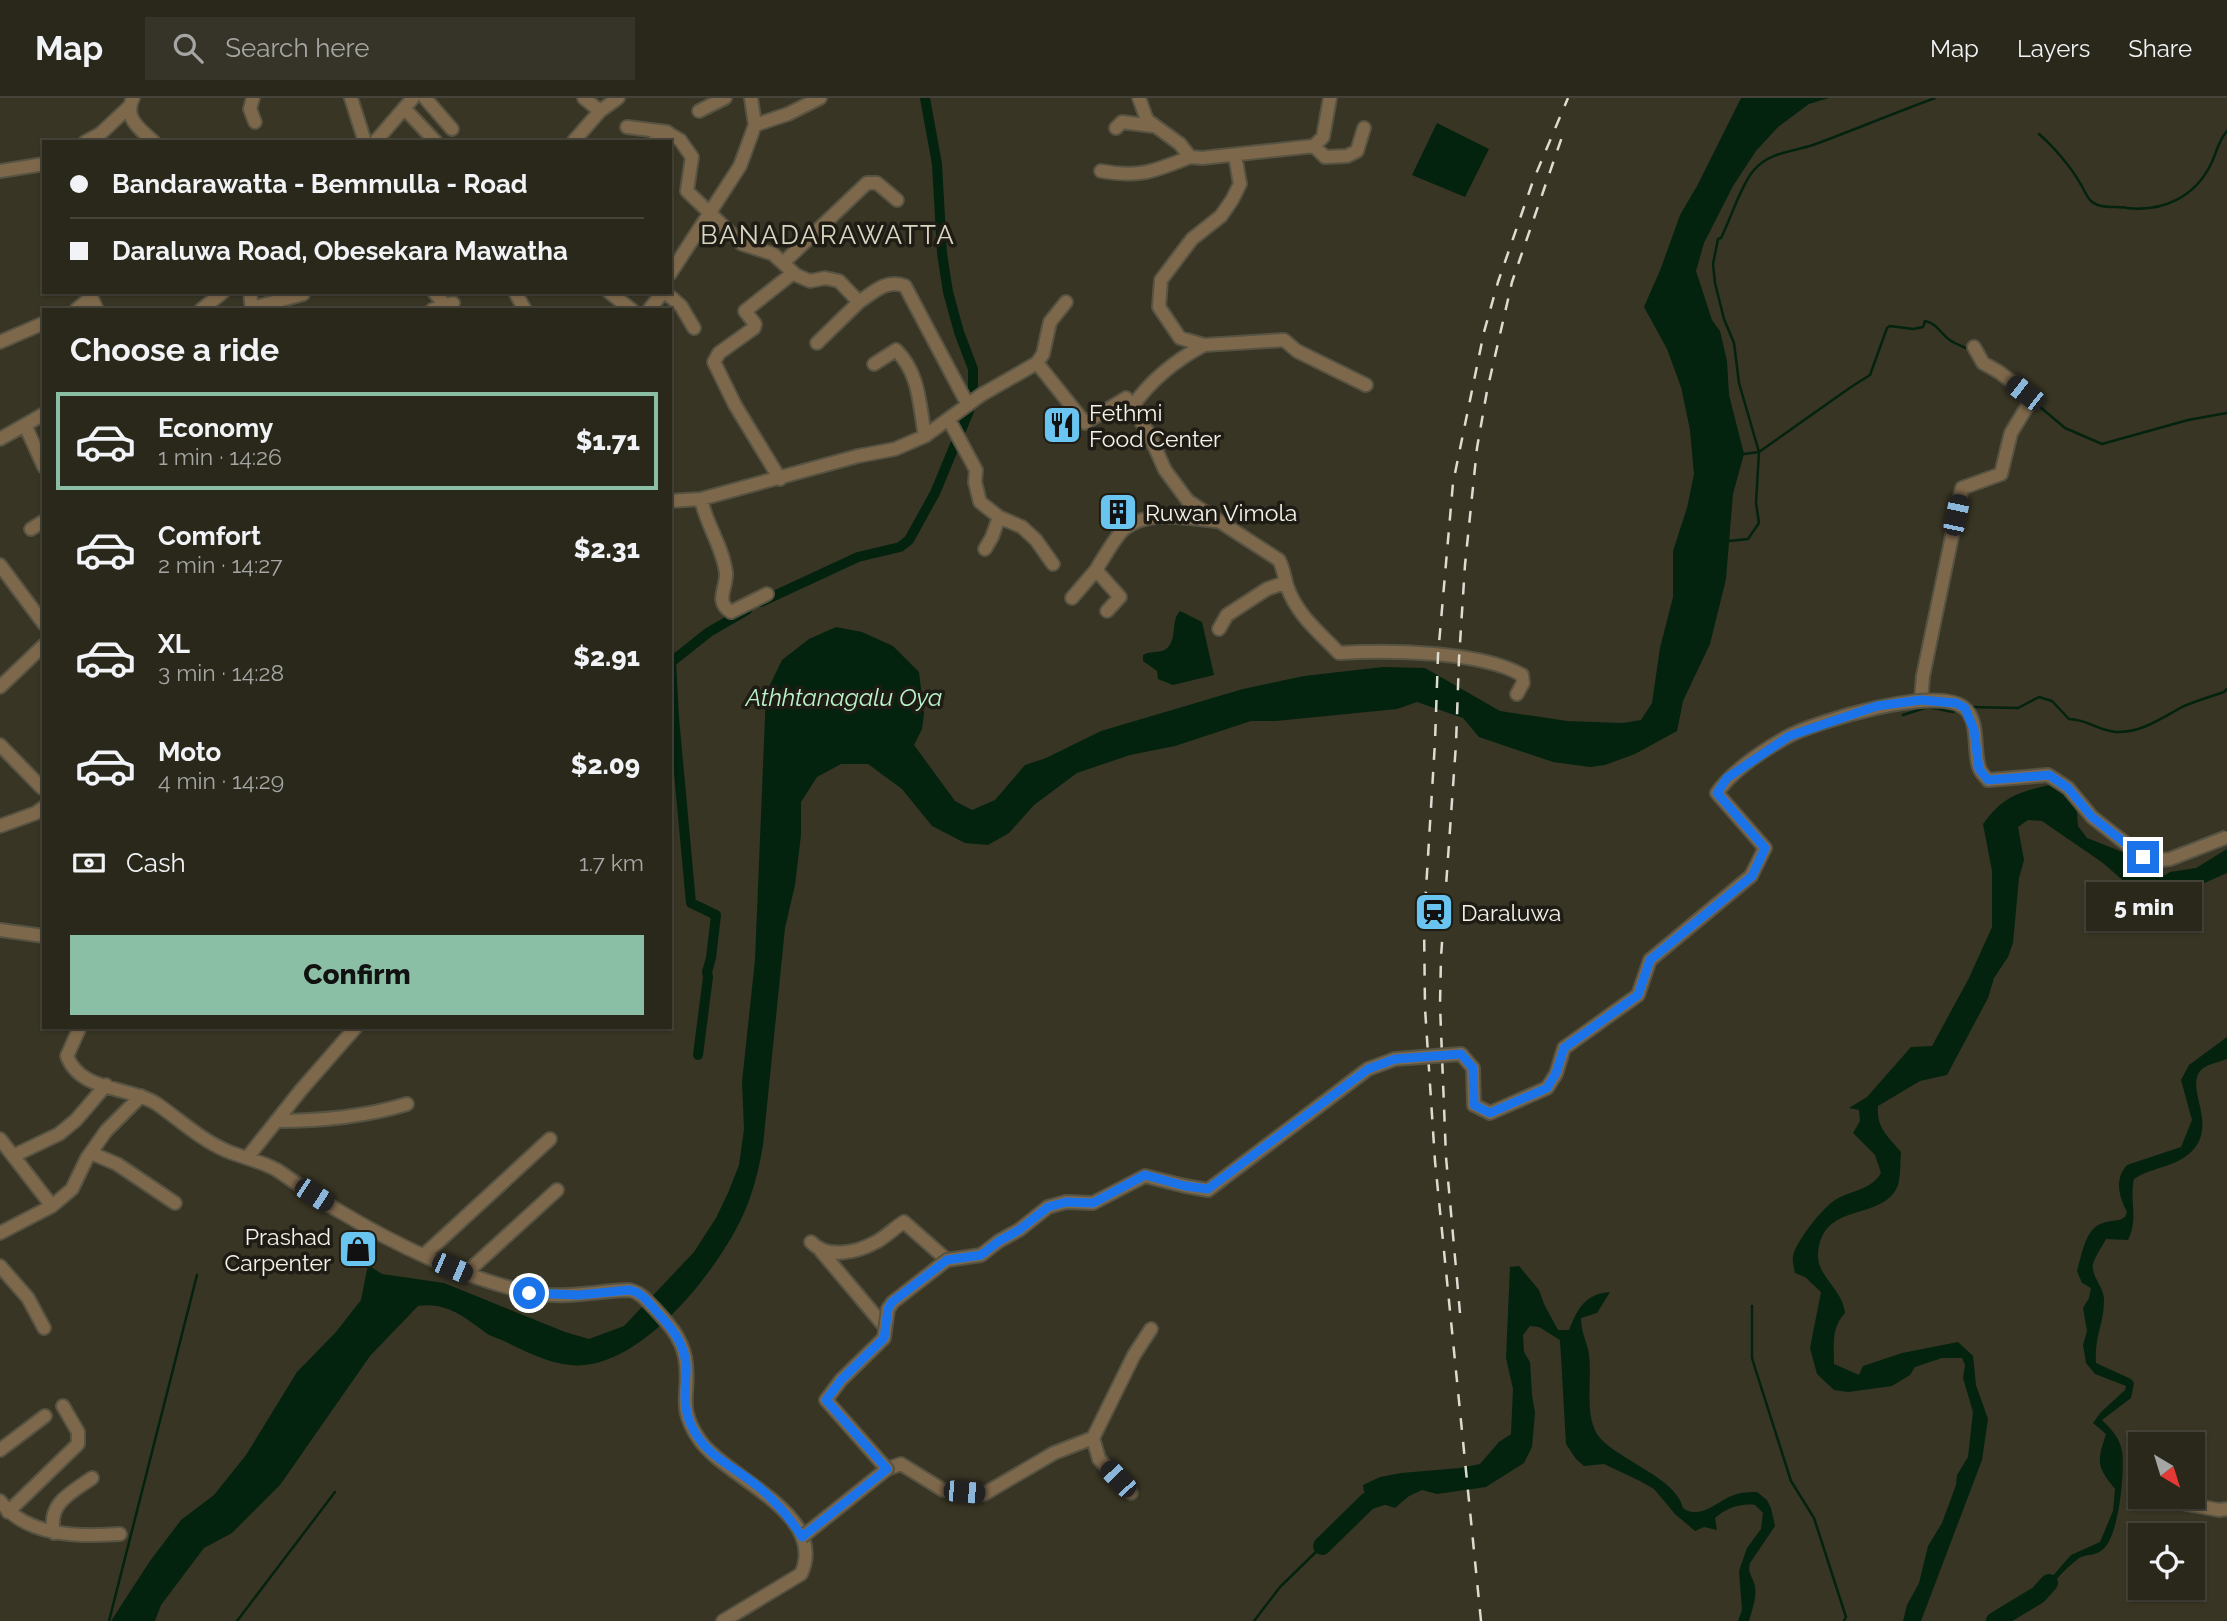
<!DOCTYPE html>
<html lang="en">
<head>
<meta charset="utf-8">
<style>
	body { margin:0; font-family:Raleway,sans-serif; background:#363428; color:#f1f3f6; height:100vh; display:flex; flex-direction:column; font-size:26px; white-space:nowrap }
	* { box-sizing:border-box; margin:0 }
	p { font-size:23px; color:#a5a6a3 }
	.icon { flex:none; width:38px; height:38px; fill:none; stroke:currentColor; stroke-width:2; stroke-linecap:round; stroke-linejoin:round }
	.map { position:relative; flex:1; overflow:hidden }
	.drawer { position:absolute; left:42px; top:210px; width:630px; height:721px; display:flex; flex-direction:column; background:#2a281b; border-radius:0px; box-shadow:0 2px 5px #0004,0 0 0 2px #46443a }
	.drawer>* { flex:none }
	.hud { position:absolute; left:42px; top:42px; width:630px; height:154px; border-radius:0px; box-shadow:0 2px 5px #0004,0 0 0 2px #46443a; display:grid; align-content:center; height:154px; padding:0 28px; background:#2a281b }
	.needle { width:46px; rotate:142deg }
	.fabs { position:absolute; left:2128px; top:1334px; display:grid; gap:14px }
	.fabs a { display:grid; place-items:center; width:77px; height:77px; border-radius:0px; background:#2a281b; box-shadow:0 2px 5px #0004,0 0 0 2px #46443a; font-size:35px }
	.end { position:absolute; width:32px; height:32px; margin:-16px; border:9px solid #1a73e8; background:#fff; box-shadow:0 0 0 4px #fff }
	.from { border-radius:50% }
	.bubble { position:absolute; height:49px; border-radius:0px; background:#2a281b; box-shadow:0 2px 5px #0004,0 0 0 2px #46443a; font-size:23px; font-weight:800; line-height:49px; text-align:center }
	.car { position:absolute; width:21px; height:42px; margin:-21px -10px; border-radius:9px; box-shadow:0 0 5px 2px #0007; background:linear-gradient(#222 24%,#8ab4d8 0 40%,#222 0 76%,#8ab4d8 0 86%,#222 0) }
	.hud b { display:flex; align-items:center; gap:24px; height:66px; font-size:26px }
	.hud b+b { border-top:2px solid #46443a }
	.hud i { width:18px; height:18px; background:#f1f3f6 }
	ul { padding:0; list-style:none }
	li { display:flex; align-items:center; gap:21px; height:98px; margin:0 14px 10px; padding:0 14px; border:4px solid transparent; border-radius:0px }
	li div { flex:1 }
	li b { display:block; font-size:26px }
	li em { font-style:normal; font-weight:800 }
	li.current { border-color:#8abfa5 }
	li>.icon { width:63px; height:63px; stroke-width:1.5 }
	h2 { padding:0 28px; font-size:32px; line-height:84px }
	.pay { display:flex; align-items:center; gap:18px; height:77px; padding:0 28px; font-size:26px }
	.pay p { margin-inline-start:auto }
	.primary-button { display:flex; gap:14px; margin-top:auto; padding:14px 28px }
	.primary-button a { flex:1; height:80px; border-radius:0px; background:#8abfa5; color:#111; font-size:28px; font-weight:800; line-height:80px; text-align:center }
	header { display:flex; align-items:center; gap:42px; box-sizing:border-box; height:98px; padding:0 35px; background:#2a281b; border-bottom:2px solid #46443a }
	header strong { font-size:33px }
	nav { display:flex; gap:38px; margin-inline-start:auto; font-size:24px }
	.search { width:490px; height:63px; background:#363428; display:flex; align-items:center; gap:18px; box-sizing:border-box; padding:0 24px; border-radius:0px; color:#a5a6a3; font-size:26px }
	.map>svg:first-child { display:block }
	.water { fill:#03230f }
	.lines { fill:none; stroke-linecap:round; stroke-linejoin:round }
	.stream { stroke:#03230f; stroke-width:2.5 }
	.canal { stroke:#03230f; stroke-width:10 }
	.river { stroke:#03230f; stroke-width:18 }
	.minor-casing { stroke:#565343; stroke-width:16 }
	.minor { stroke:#7e684b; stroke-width:12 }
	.rail { stroke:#dddcd0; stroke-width:2.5; stroke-dasharray:12 12; stroke-linecap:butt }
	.minor-bridge-casing { stroke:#565343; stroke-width:16; stroke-linecap:butt }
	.minor-bridge { stroke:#7e684b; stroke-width:12 }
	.route { stroke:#1a73e8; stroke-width:9 }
	.labels { text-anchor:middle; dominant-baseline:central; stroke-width:7; stroke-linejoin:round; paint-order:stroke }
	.poi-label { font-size:23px; fill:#f4f3e8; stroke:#1e1c15; text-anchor:start }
	.water-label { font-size:24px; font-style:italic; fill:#baf5ca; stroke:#1e1c15 }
	.quarter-label { font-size:26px; letter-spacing:2px; fill:#d8d5c0; stroke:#1e1c15 }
</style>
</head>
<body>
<header>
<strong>Map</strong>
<div class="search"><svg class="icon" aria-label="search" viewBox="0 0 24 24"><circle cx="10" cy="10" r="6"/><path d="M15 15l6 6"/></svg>Search here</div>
<nav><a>Map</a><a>Layers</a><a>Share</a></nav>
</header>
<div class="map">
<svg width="2227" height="1523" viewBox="0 0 2227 1523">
	<rect width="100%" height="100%" fill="#383524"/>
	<!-- water -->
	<path class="water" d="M1741,0H1829L1809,6L1778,29L1756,53L1733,88L1704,145L1696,173L1712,222L1720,233L1727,263L1729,297L1744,356L1733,396L1726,481L1710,546L1683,603L1677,633L1635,656L1605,667L1590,669L1553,664L1479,639L1463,620L1417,604L1397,611L1276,623H1251L1175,648L1130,657L1077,675L1034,707L1009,735L988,747L965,745L932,728L902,691L868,666H841L817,679L801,704V737L795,787L785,830L763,1047C758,1077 750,1107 735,1133C706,1186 631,1280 563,1266C542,1262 523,1252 504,1243C499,1241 494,1239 489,1237C467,1221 447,1203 418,1208L370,1258L280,1387L232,1435L204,1450L161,1507L155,1523H111L150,1463L181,1422L214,1397L246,1357L297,1274L336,1234L361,1202L368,1167L382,1176L444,1185L565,1234L589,1241L624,1228L694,1154L716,1120L728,1095L739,1067L744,1031L742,984L755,862L766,595L782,562L809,541L836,529L862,534L893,548L919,574L924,616L922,631L914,647L955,703L972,712L995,702L1025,667L1046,660L1101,633L1243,591L1304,578L1383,569L1425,570L1500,613L1567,623L1623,625L1641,622L1652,605L1660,550L1673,499V453L1687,410L1694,376L1690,332L1681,289L1667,251L1644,209L1661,170L1680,117L1697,88Z
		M1437,25L1489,51L1465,99L1412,77Z
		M1180,513L1202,524L1214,577L1173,587L1158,581L1157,573L1143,563V557C1151,552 1159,556 1166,551C1178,542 1170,523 1180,513Z
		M2053,686L2069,698L2077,714L2078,728L2087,740L2125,755L2160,780L2170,774L2196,770L2227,751V775L2166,802L2165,806L2152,808L2103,765L2042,723L2028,722L2018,729L2024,762L2019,780L2013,845L2008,859L1994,880L1988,900L1947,977L1920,983L1878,1008C1876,1030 1888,1038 1901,1054C1900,1064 1901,1077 1898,1087C1884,1125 1820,1101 1818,1158C1818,1179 1843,1192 1845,1215C1831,1230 1834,1247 1834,1266L1859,1277L1863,1268L1902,1255L1958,1244L1973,1258L1976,1287L1988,1321L1982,1362L1921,1523H1903L1907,1507L1919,1485L1928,1448L1942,1425L1956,1387L1957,1377L1968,1359L1973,1314L1963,1280L1965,1267L1962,1260H1942L1915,1269L1910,1277L1892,1288L1848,1294L1834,1292L1817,1276L1810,1250L1821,1194L1805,1179L1795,1175C1794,1170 1792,1163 1793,1158C1795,1145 1823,1109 1835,1102C1851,1092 1870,1093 1881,1075L1875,1057L1853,1035L1860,1023L1859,1012L1849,1010L1867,999L1911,949L1932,948L1969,880L1992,829V773L1983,726C2004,697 2020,694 2053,686Z
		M2227,939V961C2219,964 2208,966 2202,971C2183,989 2219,1025 2192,1053C2177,1069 2152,1069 2134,1081C2129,1104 2139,1120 2128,1142L2106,1141C2102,1149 2095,1158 2093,1166C2091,1179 2105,1190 2104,1203C2104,1225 2094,1240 2096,1265L2131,1281L2134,1285L2131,1300L2102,1322C2111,1331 2120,1340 2122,1353C2125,1374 2119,1432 2106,1448C2097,1460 2088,1454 2078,1461C2063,1472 2050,1489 2036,1503L2031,1497L2044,1488L2071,1457L2100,1444L2113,1413L2115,1391C2096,1368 2097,1364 2106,1336L2093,1325L2101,1314L2125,1292L2126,1288L2095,1276L2086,1265L2083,1247L2087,1233L2083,1210L2089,1200L2091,1190L2082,1185L2077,1173C2082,1157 2085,1130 2103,1125C2111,1122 2118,1124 2125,1119L2127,1114C2119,1098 2114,1082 2127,1067L2181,1049L2192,1022L2181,982L2189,967Z
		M1519,1168L1539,1192L1544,1206L1558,1232H1569C1578,1210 1585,1196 1610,1194L1597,1215L1581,1220C1581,1232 1585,1240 1588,1251C1594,1277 1582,1319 1600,1340C1622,1364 1676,1380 1683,1410C1701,1423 1718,1402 1734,1397C1741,1394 1750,1394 1757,1394L1767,1402L1771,1410L1775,1428L1750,1465C1747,1475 1753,1479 1755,1488C1757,1499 1752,1512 1749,1523H1738L1742,1512L1739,1473L1747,1450L1761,1431L1763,1415L1755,1407C1741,1405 1726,1410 1715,1420L1717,1432L1704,1429L1695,1433L1675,1416L1654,1391L1640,1383L1604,1366L1584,1368L1576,1361L1566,1346L1560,1242L1539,1229L1530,1228L1523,1237L1524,1254L1530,1264L1532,1297L1535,1315L1532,1349L1524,1365L1486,1389L1437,1396L1422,1392L1409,1398L1395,1410L1380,1405L1364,1394L1363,1387L1380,1379L1401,1375L1460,1370L1480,1366L1499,1344L1511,1336L1513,1291L1506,1260L1510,1169Z"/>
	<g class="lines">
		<!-- stream -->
		<path class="stream" d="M2039,36C2053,48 2071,69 2080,85C2084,91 2086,98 2091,103C2099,111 2116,108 2127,110C2163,114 2195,99 2211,66C2217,54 2218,43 2227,33
			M2033,303L2065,330L2102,346L2188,322L2227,315
			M1744,356L1759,354L1851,289L1870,277L1887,230L1890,228L1913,231L1923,229L1925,223C1939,226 1942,239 1953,244C1958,247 1964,249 1970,252
			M1729,443L1748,441L1759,425L1756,405L1759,354L1739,285L1734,245L1724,221L1715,185L1713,166L1718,141L1721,140C1730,122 1742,85 1754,72C1769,54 1792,54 1813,47C1854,32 1894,15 1935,0
			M1970,609L2018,610L2039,599L2052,603L2069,621C2087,621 2098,633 2116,634C2141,635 2162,620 2182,609C2195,603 2210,599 2224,594L2227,591
			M1903,617L1928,609L1953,614L1957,612
			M1752,1208V1260L1756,1273L1791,1383L1814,1420L1846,1519L1844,1523
			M109,1523L197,1177
			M237,1523L335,1394
			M1254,1523L1280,1489L1322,1448"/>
		<!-- canal -->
		<path class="canal" d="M761,504L858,459L900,449L909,442L935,395L969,313L973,291V271L959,234L948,194L942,155L937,66L925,0
			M671,564L674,620L691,805L716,817L711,860L707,874L708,879L698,957
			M670,565L709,534L747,512"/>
		<!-- river -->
		<path class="river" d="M1322,1448L1368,1403L1395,1394
			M1995,1523L2038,1497L2049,1485"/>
		<!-- minor casing -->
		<g class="minor-casing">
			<path id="minor" d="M133,0C123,20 140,31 154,44
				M253,0L250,11L255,24
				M351,0L365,44
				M425,0L452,31
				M584,0L600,13L618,0
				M1139,0L1147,22L1180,46L1190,59L1202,60L1314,48L1323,39L1330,0
				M404,10L436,44
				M699,13L725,0
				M755,27L788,16L820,0
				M627,29L667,34L671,37
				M1116,30L1122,24L1153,28
				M85,44L100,36L129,9
				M375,44L413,0
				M573,44L600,13
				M653,44L671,37L680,42L692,59L687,93L742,146L773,156L796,177L810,183L825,180L839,183L859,204C874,194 886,181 905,188L968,307
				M1314,48L1325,59L1347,58L1357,53L1364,30
				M1235,57L1240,86L1232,102L1221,118L1192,141L1161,182L1159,209L1180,240L1204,247L1284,242L1297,253L1366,287
				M0,73L44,66
				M1101,73C1140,80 1154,73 1190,59
				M783,165L867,85H877L897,102
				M670,176L740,68L755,27L751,0
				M89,194L97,212
				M250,194L252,212
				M434,194L446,208
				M515,194L525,212
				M609,194L632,212
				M665,194L681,208L694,230
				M252,210L303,196
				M76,212L90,200
				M201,212L223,194
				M432,212L453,205
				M649,212L663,194
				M754,230L719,255L714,264L735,307L780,381
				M754,230L755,226L745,213L793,175
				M0,244L44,225
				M817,245L859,204
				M1037,265L1085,325L1126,300L1149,336L1165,372L1188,403L1279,462C1284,472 1284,478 1287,488C1296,516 1320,535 1339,555C1387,552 1481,553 1522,577L1523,585L1517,596
				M874,266L896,252C920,276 919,306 925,338
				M1132,309C1150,283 1176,262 1204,247
				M949,322L976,372L975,384L980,404L999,419L1022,429L1036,442L1053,466
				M25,327L44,369
				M0,341L44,316
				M701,401C706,426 723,449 726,475C727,491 714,503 731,514L767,496
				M670,403L701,401L858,358L895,351L925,338L981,297L1037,265L1043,256L1050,224L1066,204
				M31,431L44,423
				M985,451L992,439L999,419
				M0,467L44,526
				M1072,500L1096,472
				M1107,513L1120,499L1096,472C1103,461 1115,439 1124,431C1150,411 1186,420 1216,423
				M1219,531L1227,517L1267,491L1281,486L1287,488
				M0,589L44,547
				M1921,602L1923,578L1962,390L2001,376L2011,335L2028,307V299L2025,294L1999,274L1983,265L1974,249
				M0,647L42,690
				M0,728L36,715L44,709
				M0,832L44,838
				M80,929L67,958C80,994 129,988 157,1006C180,1022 201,1042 227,1053C244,1060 261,1063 277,1072C298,1086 317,1101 339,1113C394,1146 466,1181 528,1194C562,1202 595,1193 629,1192C640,1194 646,1202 654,1210C668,1225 681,1239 685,1259C692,1294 675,1306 699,1341C725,1380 829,1415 801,1476L723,1523
				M276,1023C320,1023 364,1019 407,1006
				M0,1041L52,1108
				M91,1055L117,1066L175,1105
				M15,1057L59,1036L76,1022L106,987
				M247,1060L301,992L356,929
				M0,1135L52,1108L72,1091L87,1060L106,1033L141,998
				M811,1144C827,1161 856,1155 876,1144C886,1139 894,1130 904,1124L947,1162
				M821,1153L885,1229
				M424,1157L550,1041
				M0,1168L28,1200L44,1230
				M465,1176L557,1092
				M0,1352L45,1318
				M887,1371L901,1366L943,1392L984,1396L1054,1355L1093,1340
				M1131,1395L1099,1361L1093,1340L1134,1257L1151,1231
				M2140,1401L2155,1400L2219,1412L2227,1411
				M0,1403C27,1439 80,1439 120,1436
				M8,1414L78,1346V1334L63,1308
				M54,1435C47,1405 71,1395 92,1380"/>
		</g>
		<!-- minor -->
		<use href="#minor" class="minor"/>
		<!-- rail -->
		<path class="rail" d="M1460,1215L1446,1059L1440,907L1441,859L1456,646L1459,561L1465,467L1477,350L1487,293L1512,184L1563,36
			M1481,1523L1435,1063L1425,910L1424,824L1435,644L1438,557L1453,385L1484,234L1498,184L1533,83L1568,0"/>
		<!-- minor-bridge casing -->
		<g class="minor-bridge-casing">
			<path id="minor-bridge" d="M802,1439L887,1371L826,1302L841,1282L884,1240L888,1211L893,1204L947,1162L981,1157L999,1143L1019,1132L1048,1109L1066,1104L1093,1105L1145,1078L1185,1088L1208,1092L1368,971L1395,961L1461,956L1473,970L1474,1007L1490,1015L1547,990L1556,976L1564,950L1638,897L1650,862L1751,778L1765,750L1717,695C1732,673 1764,652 1787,639C1816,623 1935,588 1963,609C1980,621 1973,651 1979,669C1980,674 1985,678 1988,682L2048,677L2068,690L2092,719L2143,759L2160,762L2170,761L2227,739"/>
		</g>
		<!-- minor-bridge -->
		<use href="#minor-bridge" class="minor-bridge"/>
	</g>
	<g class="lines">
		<!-- route -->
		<path class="route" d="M529,1195L578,1197L629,1192C642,1194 649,1205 657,1214C673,1231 688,1250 686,1275C685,1294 683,1309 691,1327C706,1360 735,1368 761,1391C777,1405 791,1421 802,1439L887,1371L826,1302L841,1282L884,1240L888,1211L892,1204L947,1162L981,1157L999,1143L1019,1132L1048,1109L1066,1104L1093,1105L1145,1077L1185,1088L1208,1091L1368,971L1395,961L1461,956L1473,970L1474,1007L1490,1015L1547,990L1556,975L1564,950L1638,897L1650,862L1752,778L1765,750L1717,695L1727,680L1789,638L1877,608L1921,602L1956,605L1965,610L1974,632L1979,671L1988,682L2049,677L2068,690L2092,719L2143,759"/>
	</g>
	<!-- icons -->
	<defs>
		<g id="restaurant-square" transform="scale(2.0125)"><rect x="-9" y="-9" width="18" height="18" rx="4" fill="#69c4f0" stroke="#1e1c15"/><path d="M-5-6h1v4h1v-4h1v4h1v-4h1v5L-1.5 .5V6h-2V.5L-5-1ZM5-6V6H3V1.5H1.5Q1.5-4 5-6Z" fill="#111"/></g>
		<g id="building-square" transform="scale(2.0125)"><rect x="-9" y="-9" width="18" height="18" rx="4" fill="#69c4f0" stroke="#1e1c15"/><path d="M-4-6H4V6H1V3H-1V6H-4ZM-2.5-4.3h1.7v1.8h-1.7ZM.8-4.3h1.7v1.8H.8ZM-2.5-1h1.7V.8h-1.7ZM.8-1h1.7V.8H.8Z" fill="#111"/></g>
		<g id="station-square" transform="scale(2.0125)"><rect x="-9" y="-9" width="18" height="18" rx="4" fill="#69c4f0" stroke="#1e1c15"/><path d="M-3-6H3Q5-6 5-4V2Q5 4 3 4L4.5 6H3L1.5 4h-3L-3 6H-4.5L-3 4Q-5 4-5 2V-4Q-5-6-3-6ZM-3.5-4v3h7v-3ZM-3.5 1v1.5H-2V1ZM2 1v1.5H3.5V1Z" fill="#111"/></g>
		<g id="shop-square" transform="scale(2.0125)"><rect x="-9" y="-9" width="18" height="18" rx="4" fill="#69c4f0" stroke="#1e1c15"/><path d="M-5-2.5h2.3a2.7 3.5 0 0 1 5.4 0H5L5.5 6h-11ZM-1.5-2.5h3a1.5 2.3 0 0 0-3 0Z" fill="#111"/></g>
	</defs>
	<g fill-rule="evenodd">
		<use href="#restaurant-square" x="1062" y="327"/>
		<use href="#building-square" x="1118" y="414"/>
		<use href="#station-square" x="1434" y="814"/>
		<use href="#shop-square" x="358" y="1151"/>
	</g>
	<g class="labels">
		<!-- poi labels -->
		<g class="poi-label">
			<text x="1089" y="314">Fethmi<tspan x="1089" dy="26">Food Center</tspan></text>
			<text x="1145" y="414">Ruwan Vimola</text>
			<text x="1461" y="814">Daraluwa</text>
			<text x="331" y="1138" text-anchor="end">Prashad<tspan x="331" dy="26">Carpenter</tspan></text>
		</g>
		<!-- water labels -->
		<g class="water-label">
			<text x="844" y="599">Athhtanagalu Oya</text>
		</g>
		<!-- quarter labels -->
		<g class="quarter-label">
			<text x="828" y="137">BANADARAWATTA</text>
		</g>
	</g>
</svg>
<div class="fabs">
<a><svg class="needle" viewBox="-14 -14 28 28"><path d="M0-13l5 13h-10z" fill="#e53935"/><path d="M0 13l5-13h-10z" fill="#a5a6a3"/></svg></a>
<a><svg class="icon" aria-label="locate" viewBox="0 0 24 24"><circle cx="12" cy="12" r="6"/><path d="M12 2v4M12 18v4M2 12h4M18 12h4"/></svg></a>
</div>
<i class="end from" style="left:529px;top:1195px"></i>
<i class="end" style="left:2143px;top:759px"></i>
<div class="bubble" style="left:2086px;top:784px;width:116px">5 min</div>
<i class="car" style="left:2025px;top:295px;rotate:308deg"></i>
<i class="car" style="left:1956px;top:417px;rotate:12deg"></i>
<i class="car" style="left:314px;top:1097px;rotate:123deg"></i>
<i class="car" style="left:452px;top:1170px;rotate:113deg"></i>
<i class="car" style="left:1118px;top:1381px;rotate:317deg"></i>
<i class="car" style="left:964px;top:1394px;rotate:95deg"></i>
<div class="hud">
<b><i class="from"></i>Bandarawatta - Bemmulla - Road</b>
<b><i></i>Daraluwa Road, Obesekara Mawatha</b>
</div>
<section class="drawer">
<h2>Choose a ride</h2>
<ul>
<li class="current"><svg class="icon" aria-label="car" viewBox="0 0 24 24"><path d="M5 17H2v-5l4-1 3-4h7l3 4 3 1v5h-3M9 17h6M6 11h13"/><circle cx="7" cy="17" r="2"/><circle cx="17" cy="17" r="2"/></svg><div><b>Economy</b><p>1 min · 14:26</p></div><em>$1.71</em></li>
<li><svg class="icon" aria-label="car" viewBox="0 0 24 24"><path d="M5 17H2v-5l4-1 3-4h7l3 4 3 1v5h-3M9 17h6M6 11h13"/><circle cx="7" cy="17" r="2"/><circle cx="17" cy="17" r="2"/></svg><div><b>Comfort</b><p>2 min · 14:27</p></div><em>$2.31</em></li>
<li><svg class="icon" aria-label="car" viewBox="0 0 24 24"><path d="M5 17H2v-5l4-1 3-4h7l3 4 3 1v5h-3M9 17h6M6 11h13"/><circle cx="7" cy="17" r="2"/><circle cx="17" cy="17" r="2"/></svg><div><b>XL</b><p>3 min · 14:28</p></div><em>$2.91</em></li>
<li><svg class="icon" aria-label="car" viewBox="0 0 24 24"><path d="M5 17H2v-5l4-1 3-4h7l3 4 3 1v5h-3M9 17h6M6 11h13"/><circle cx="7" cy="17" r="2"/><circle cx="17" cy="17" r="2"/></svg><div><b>Moto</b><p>4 min · 14:29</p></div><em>$2.09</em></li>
</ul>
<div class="pay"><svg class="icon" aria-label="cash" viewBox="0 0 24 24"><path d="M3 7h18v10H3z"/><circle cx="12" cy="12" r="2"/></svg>Cash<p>1.7 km</p></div>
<div class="primary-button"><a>Confirm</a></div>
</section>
</div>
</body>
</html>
